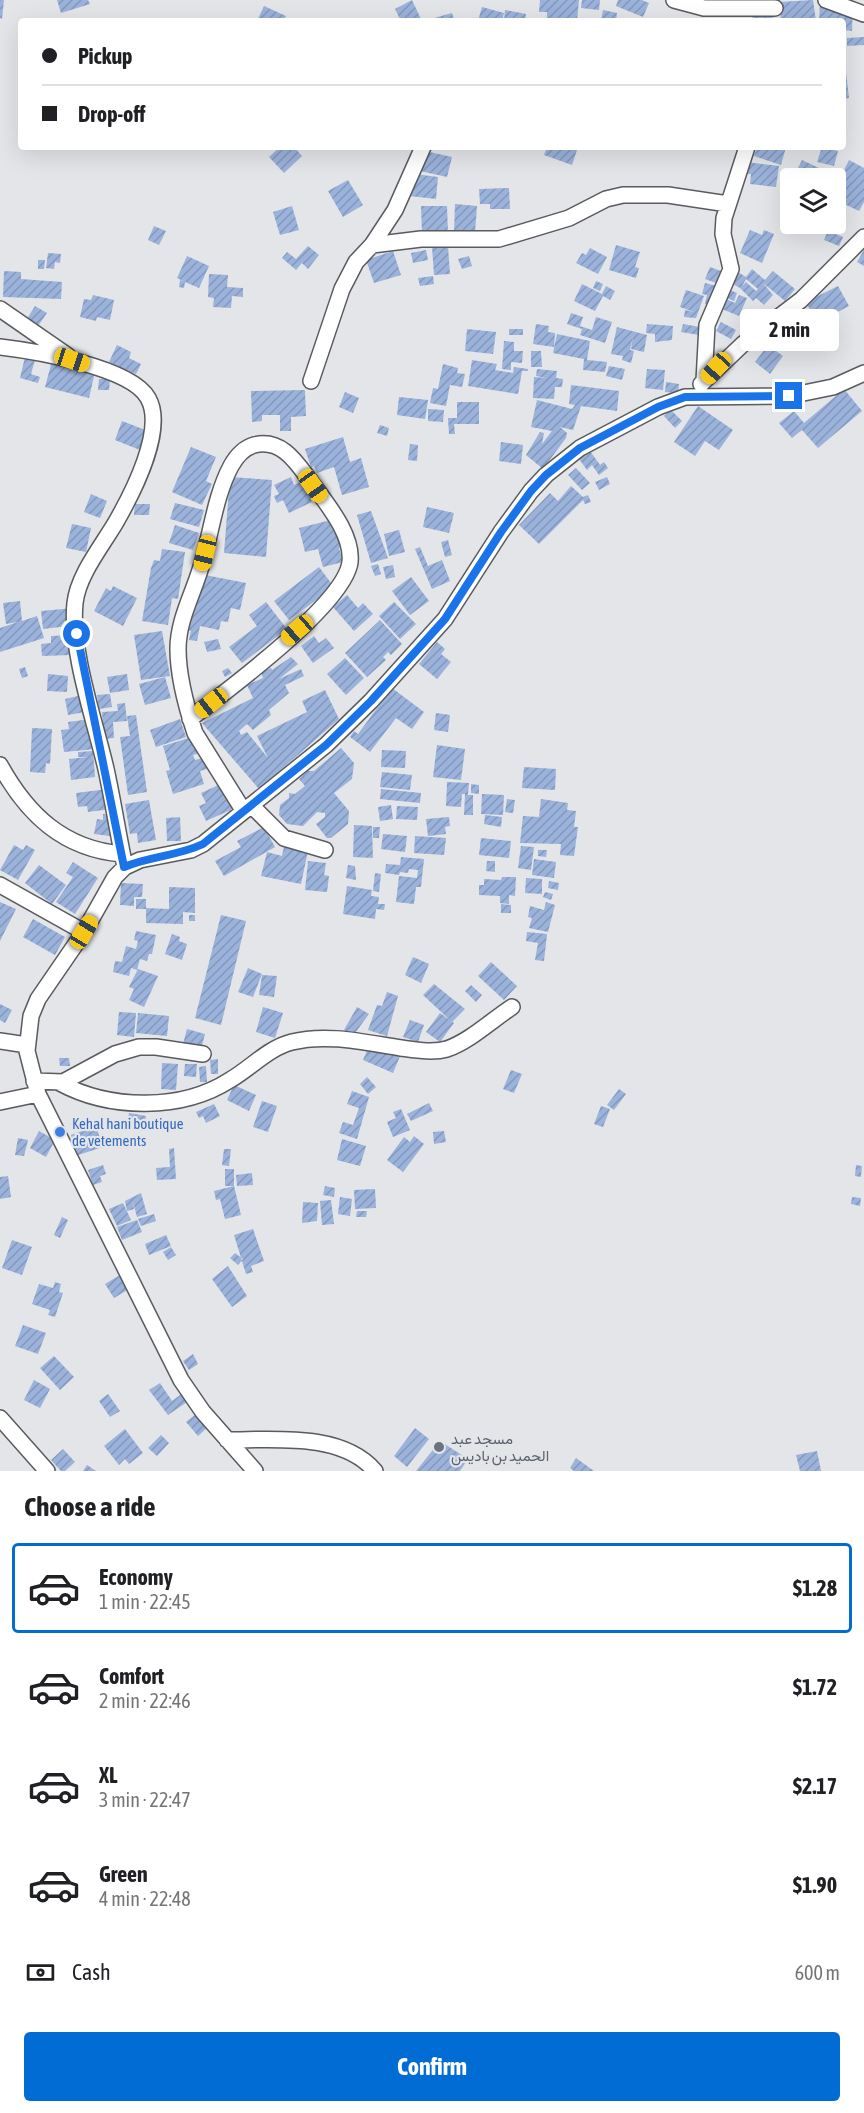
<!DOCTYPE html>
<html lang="en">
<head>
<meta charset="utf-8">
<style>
	body { margin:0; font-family:"Asap Condensed",Vazirmatn,sans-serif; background:#f6f6f6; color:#202124; height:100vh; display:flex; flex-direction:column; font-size:22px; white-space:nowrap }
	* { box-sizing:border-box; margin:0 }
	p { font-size:20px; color:#757577 }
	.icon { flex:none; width:33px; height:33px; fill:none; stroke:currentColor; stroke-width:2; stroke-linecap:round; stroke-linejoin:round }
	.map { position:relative; height:1471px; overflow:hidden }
	.sheet { display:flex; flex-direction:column; background:#fff; flex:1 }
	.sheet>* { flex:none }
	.hud { position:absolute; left:18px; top:18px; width:828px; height:132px; border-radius:6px; box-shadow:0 6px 24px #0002; display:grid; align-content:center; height:132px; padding:0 24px; background:#fff }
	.fabs { position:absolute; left:780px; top:168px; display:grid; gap:12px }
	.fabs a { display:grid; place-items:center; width:66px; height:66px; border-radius:6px; background:#fff; box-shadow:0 6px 24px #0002; font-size:30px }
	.end { position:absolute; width:27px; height:27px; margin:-14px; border:8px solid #1a73e8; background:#fff; box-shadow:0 0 0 3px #fff }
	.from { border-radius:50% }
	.bubble { position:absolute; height:42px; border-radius:6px; background:#fff; box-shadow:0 6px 24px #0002; font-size:20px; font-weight:700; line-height:42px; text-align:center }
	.car { position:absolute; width:18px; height:36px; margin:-18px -9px; border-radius:8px; box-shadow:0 0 4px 2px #0007; background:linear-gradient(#f5c518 24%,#345 0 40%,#f5c518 0 76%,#345 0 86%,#f5c518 0) }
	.hud b { display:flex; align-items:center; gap:21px; height:57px; font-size:22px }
	.hud b+b { border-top:2px solid #e0e0e0 }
	.hud i { width:15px; height:15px; background:#202124 }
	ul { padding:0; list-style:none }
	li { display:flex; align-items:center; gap:18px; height:90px; margin:0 12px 9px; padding:0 12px; border:3px solid transparent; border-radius:6px }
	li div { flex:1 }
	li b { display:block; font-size:22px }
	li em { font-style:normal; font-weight:700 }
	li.active { border-color:#016cd4 }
	li>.icon { width:54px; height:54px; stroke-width:1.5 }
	h2 { padding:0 24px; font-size:27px; line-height:72px }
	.pay { display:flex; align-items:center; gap:15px; height:66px; padding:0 24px; font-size:22px }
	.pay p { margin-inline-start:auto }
	.primary-button { display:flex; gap:12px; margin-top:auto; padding:12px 24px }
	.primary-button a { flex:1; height:69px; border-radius:6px; background:#016cd4; color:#fff; font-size:24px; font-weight:700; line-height:69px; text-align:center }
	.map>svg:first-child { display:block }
	.building { fill:url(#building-hatch); fill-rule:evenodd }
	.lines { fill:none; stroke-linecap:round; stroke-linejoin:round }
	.minor-casing { stroke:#595b5f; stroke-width:18 }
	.minor { stroke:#fff; stroke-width:15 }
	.route { stroke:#1a73e8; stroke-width:8 }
	.shop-dot { fill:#3f7fe0; stroke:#e3e5e9; stroke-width:2 }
	.worship-dot { fill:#6b7280; stroke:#e3e5e9; stroke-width:2 }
	.labels { text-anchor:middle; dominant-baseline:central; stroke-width:4.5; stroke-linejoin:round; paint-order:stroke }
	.shop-label { font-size:15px; fill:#366cbe; stroke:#e3e5e9; text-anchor:start }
	.worship-label { font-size:15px; fill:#5b616d; stroke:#e3e5e9; text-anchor:start }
</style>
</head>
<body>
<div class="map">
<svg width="864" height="1471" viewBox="0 0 864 1471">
	<defs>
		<pattern id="building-hatch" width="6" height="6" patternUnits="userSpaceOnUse" patternTransform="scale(1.5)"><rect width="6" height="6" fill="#9bb2db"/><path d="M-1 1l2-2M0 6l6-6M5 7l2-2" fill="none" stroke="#8498bb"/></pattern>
	</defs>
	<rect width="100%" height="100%" fill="#e3e5e9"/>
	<!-- building -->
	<path class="building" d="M0,0H4L2,19L0,18Z
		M57,0H88L90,4L61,13Z
		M412,0L421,19L401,21L395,9Z
		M540,0H579L577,21L547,19V12H539Z
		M582,0H600L599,10L581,8Z
		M618,0H642L649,3L643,17L616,6Z
		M813,0L816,21H805V18L781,21L779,2Z
		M820,2L853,3L852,31L843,30V21H819Z
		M264,6L286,16L283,21H257Z
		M482,7L504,13L502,21H478Z
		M505,10L526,14L525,21H504Z
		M603,10L617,13L616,21H601Z
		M452,13L454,19L435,21L434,18Z
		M753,13L773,14V21H752Z
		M864,37V45L847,46V38Z
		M843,72H846L849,98L843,99Z
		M280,147H294L302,156L284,173L269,157Z
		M547,147H578L572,165L544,155Z
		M757,147H786L781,165L754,156Z
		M822,147L838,151L834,166L817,162Z
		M425,151L452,157L447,177L420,171Z
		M802,160L840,178L849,160L864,168V202L859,211L836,200V178H805L807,173L798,168Z
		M746,162L779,166L776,187L750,184L751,174H744Z
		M415,174L438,177L436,199L410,196Z
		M348,180L363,205L343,217L328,191Z
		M509,188L510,209H490V204H480L479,189Z
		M455,204L477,206L475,233L454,232Z
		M292,206L299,230L280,235L273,212Z
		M421,206H447L448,233H422Z
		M154,226L166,231L159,245L148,240Z
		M750,230L762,235L764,230L774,234L762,263L740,253Z
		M828,231L843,237L839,246L824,240Z
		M616,245L640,252L635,267L639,268L636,278L609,270Z
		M308,246L319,255L308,269L302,263L296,270L282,258L287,252L296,259Z
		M448,246L450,274L434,275L432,247Z
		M590,248L607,257L598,274L576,263L582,253L586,255Z
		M426,250L428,260L413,263L411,253Z
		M864,250V266L857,262Z
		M393,251L401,275L374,283L366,260Z
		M48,253L61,254L60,263L55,262L54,269L46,268Z
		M187,256L209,266L199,288L185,282L184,288L179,287L180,280L185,282L177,278Z
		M469,256L472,266L462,269L458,259Z
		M38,260H45L44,269H38Z
		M710,267L726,273L722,285L705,279Z
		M752,269L765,280L773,271L795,289L785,301L763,283L773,295L764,305L756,298L753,301L740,288L731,283L738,272L746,277ZM746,279L758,289L756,291L746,282L742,286Z
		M4,271L21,272V279L62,282L61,299L3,297Z
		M209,274L228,275L227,287L243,288V297L232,296L231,308L213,307L214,298L208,297Z
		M433,276L434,284L420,286L418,278Z
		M596,281L603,284L600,291L593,288Z
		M705,283L720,287L714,307L705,304L707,295L702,294Z
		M582,284L602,294L606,286L615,291L610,300L603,296L595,311L574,301Z
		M838,286L849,306L817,323L806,302Z
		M686,290L704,296L696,318L684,317L685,310L694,312L680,307Z
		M730,290L737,293L734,301L727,298Z
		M93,295L114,300L110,320L97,317L96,321L80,317L84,299L91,300Z
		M739,295L747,298L739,316L722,309L726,299L735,303Z
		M35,306L47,313L38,326L27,319Z
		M571,313L583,317L580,326L592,330L596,317L612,322L605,343L580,335L582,329L567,324Z
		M721,322L736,330L731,339L716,331Z
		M536,324L549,326L548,332L555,333L554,347L533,344Z
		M647,324L673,326L672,340L655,342V334L646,333Z
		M683,324L700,327L699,335L681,332Z
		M617,327L647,335L644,352L631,349L633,336L630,350L634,351L631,363L622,360L623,356L611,354Z
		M467,329L496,332L493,354L465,351Z
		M509,329H523V335H509Z
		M557,334L590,341L587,360L607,362L605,372L583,370L584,359L553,353Z
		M504,341L514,342V351H523L522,363L511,362V370L502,369Z
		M117,345L131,352L129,358L141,364L136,374L109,362Z
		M768,345L783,356L770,374L755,362Z
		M531,351H541L542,367H531Z
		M25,357L35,360L31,374L40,377L38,383L20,378Z
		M472,360L497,364L495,370L513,373L514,367L528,369V371H522L518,394L468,386Z
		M52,361L95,372L89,398L45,387Z
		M443,364L458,368L457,373L465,374L462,387L450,385L446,406L430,403L433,388L438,389Z
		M609,366L625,369L622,380L606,376Z
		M537,369L557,371L556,378L563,379L562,387H555L554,399L533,398L534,377L547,378L536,376Z
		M647,369L665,370L663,390L645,388Z
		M99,379H110L109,390H98Z
		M666,382L679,384L678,393L665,392Z
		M571,385L619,391L617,411L581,406L573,430L560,427L567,433L566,438L543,469L526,455L540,432L544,433L542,444L552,431L531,427L537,400L572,409L575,405L569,404Z
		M844,389L862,411L818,448L802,430L792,438L779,423L794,411L804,423Z
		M305,390L306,416L291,417V431H280V415H262V421L252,422L251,391Z
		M345,392L359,398L353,413L339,407Z
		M399,397L428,400L425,419L397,415Z
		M457,402H479V424H454L455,434H449L448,418H457Z
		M698,406L733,430L719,450L705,441L695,456L674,442Z
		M428,409L444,410L443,422L428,421Z
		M671,410L682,421L675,428L664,416Z
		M122,421L148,431L140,450L115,440Z
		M380,425L389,428L387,436L377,433Z
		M343,437L350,462L361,458L369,487L342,495L334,467L317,473L314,466L311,467L305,449Z
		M501,442L523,445L521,464L499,461Z
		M410,444L418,445L417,461L408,460Z
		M191,447L216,457L206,481L212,484L202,505L172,492Z
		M590,451L600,465L604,462L608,468L599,475L592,465L587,470L579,459Z
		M576,468L590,483L582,490L568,475Z
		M230,477L272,480L266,557L224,553Z
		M291,477L294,485L302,481L312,502L289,513L283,500L277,503L274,496L279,494L274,485Z
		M607,477L610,484L599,490L595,482Z
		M571,486L583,497L588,495L591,502L585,504L583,500L539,544L519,525L550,493L558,501Z
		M91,494L107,501L100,518L84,512Z
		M175,503L204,510L199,527L170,519Z
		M135,504H150L149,515H134Z
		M427,507L454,513L449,533L423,527Z
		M371,511L388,558L371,563L357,515Z
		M331,520L334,533L341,532L345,546L339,548L343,562L323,567L318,549L305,552L299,528Z
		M72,524L91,528L86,552L66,548Z
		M175,525L199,533L193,550L169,543Z
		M399,530L405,552L389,556L384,534Z
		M448,540L452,555L445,557L441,542Z
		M420,547L428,566L442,560L450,581L432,589L415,549Z
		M162,549L185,552L178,599L172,598L168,625L142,621L151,568L154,560L160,561Z
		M378,564L381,574L375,576L371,566Z
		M393,565L395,577L386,579L383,567Z
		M319,567L334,587L289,620L274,601Z
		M195,573L246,583L240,610L231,608L228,622L221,621L219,630L200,626L197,641L189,640L191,631L184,630Z
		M411,577L429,601L410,615L392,591Z
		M113,586L137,598L123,626L94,611L106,588L111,591Z
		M347,595L358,608L363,603L373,614L354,631L333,607Z
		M20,601L22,621L37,616L44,638L0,652V628L18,622L6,624L3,603Z
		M266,602L287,629L242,663L229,647L257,626L249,615Z
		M394,602L416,624L400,639L379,616Z
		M74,608L76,625L43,629L41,611Z
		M380,620L402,644L391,655L388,652L383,657L386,660L367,677L345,653Z
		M162,631L170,676L141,680L134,635Z
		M70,635L71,655L42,656L41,644L51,643V636Z
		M314,636L319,643L326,638L334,648L313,663L301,646Z
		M218,639L221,649L207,652L204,642Z
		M437,642L445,649L441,654L451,662L437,679L419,664Z
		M291,657L298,664L279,679L301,669L304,676L285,685L289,693L269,710L271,715L253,730L247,724L239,731L241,735L247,732L268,758L257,736L307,712L302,701L325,690L339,719L259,789L202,723L253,698L247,685L263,678L261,672L271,668L272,670Z
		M345,658L364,678L346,695L327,674Z
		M25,667L28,676L22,678L19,669Z
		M228,668L232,673L225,677L222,671Z
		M48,674L68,676L67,692L47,691Z
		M127,674L129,690L110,693L107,677Z
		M165,677L171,698L145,705L139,684Z
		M392,688L424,712L412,729L396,718L370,752L350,737L354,731L358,734Z
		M110,694L112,707L99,709L97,695Z
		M82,695L85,712L68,715L65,699Z
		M125,703L127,721L113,722L114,738L104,739L102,712L118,711L117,704Z
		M436,713L450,715L448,732L434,730Z
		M136,715L147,792L128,795L120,737L130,736L127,716Z
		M91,719L95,749L64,752L61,730L69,729L68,722Z
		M180,719L186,737L156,747L150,730Z
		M32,728L52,729L50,764L46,763L45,773L30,772Z
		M195,736L200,753L193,755L195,760L206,757L210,768L200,771L204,784L173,794L166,771L170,770L163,746Z
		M437,745L465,749L461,780L433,777Z
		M341,748L354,763L352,779L334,793L349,811L348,824L331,838H327L316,824L325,817V813L317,812L303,826L287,824L279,815L280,805L289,798V793L295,794L305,786L299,779L308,771H314Z
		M382,750L406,751L405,768L381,767Z
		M93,751L95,777L71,780L69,759L88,757H78V752Z
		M524,767L556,769L555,790L522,788Z
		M382,772L412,775L410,790L380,787Z
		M447,782L469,783L468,795H473V815H464L465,794H462L461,807L446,806Z
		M223,783L235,808L206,821L199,806L206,803L201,793Z
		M471,784L479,785V794L471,793Z
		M108,789L111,809L88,812L87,806L78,807L76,793Z
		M381,789L421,793L420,803L380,799Z
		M482,794L504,795L503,815L481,814Z
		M507,799L515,800L513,813L505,812Z
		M541,799L568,803L567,810L576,811L574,827H578L574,856L560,855L561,844L520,843L523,816L539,817Z
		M149,800L156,840L138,843L137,833L130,834L125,804Z
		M391,805L393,819L380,821L378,807Z
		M397,806L418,807L417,820L396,819Z
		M103,814L113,815L110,836L94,834L97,819L103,820Z
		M485,815L502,817L501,827L484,824Z
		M180,817L181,841H167L166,818Z
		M449,817L450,826L445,827L446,834L428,836L426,819Z
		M354,825L372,826L373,858L353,857Z
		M264,827L275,847L224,876L215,861L241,847L237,841Z
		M373,827H380L379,838H373Z
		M383,834L407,836L405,852L381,849Z
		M415,836L446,838L444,855L414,853Z
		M481,838L511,841L509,858L479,855Z
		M14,845L23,850L26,845L35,850L18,880L0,870Z
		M284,846L308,851L301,884L261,876L267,852L282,856Z
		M521,846L534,847L531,870L518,868Z
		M538,850H547L546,857L538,856Z
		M401,857L424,859L421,887H416L414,904L396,902L399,876L417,878L418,870L409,869L408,873L400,872L399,875L385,873L386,864L400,865Z
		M534,859L556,862L554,878L532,875Z
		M308,861L326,863L324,875L329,876L327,892L305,890Z
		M487,861H495V872L486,871Z
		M73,862L98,878L75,914L56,902L73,877L66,873Z
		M39,865L66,885L52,904L25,883Z
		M348,865L355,866L356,880L346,878Z
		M375,873L381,874L379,892L373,891Z
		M502,877H516L515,896L509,895V904L500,903V896L479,895V885H484V879L501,880Z
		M526,878L542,879V894L525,893Z
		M549,881L559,883L558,890L548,888Z
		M121,883L143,884L142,897H134V906L120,905Z
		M347,886L372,890L371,896L379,897L378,904H385L384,910L376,909L375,919L343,914Z
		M169,887L195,888V913L183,912V924L146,923V908L169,909Z
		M545,892L553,894L551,900L543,897Z
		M136,899H146V909H136Z
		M0,902L16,909L0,941Z
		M546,902L555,905L548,932L529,928L532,918L528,917L530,906L544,910Z
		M501,904L511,905V913H501Z
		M189,915H195V921H189Z
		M221,915L246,921L221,1025L195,1018Z
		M33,919L65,937L55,955L23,937Z
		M136,931L156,935L152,954H149L147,961L140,959L137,970L131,968L129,976L113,972L115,961L122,962L126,946L136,949L138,941L134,940Z
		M527,932L547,934L544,961L535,960L538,943L526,941Z
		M172,934L180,937L179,941L187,944L182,960L165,954Z
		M413,957L429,964L421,983L405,975Z
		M491,962L517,986L504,1000L478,976Z
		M248,968L262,974L253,997L238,992Z
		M138,969L158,976L144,1007L129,1000L134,989L129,987Z
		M262,975L277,976L274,997L259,995Z
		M434,984L465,1009L452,1022L423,995Z
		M471,985L482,995L476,1002L465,991Z
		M387,992L398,996L387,1036L368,1030L377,1005L382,1006Z
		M0,1004L12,1010L5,1023L0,1020Z
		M263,1007L283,1013L275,1038L256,1032Z
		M357,1007L369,1014L353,1036L344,1030Z
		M119,1012L136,1013L134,1037L117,1035Z
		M138,1013L169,1016L167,1036L136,1033Z
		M440,1013L454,1023L440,1042L426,1032Z
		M410,1020L424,1025L418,1042L403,1037Z
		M187,1029L205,1034L201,1049L183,1044Z
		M371,1041L401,1054L393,1073L363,1060Z
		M59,1058H69L70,1066H60Z
		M218,1059V1074H211L210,1060Z
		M162,1063L178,1064L176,1090L161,1089Z
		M185,1064H197L196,1077L184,1076Z
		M206,1066L207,1082H200L199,1067Z
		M511,1070L522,1074L514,1093L503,1089Z
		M367,1077L376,1087L368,1094L360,1084Z
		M234,1085L256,1095L249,1111L227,1100Z
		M619,1089L626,1094L614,1110L607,1105Z
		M352,1091L369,1097L357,1139L339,1133L343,1122L353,1125L359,1108L347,1104Z
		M262,1101L277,1106L268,1132L253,1127Z
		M429,1103L433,1111L411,1121L407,1114Z
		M214,1104L220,1116L206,1123L203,1116L199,1118L196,1112Z
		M601,1106L610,1109L603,1127L594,1124Z
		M401,1109L410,1130L393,1137L387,1122L396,1118L393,1112Z
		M129,1113L146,1116L144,1130L127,1128Z
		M96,1126L103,1147L78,1155L71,1135Z
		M39,1131L55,1140L46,1157L30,1148Z
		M444,1131L446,1142L434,1144L433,1132Z
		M414,1136L424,1144L403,1172L387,1160L404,1137L410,1142Z
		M18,1138L28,1140L24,1156L15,1155Z
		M342,1139L366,1146L360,1166L337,1160Z
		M174,1148L176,1179L157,1180L156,1168L170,1167L169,1149Z
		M224,1149H231L229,1166L222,1165Z
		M103,1165L106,1174L100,1176L102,1182L93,1185L88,1170Z
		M856,1165L862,1166L861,1177L855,1176Z
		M225,1169H234V1186H225Z
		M252,1173L253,1185L237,1186L236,1175Z
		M8,1176L11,1197L0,1199V1177Z
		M234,1186L241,1215L225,1219L220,1199L216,1200L214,1191Z
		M325,1186L335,1188L334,1197L323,1195Z
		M375,1189L376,1208L355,1209L354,1190Z
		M141,1193L147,1214L137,1217L133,1202L134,1209L127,1211L125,1201Z
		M340,1197L352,1199L350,1216L338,1214Z
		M852,1197L861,1198L860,1206L851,1204Z
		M331,1200L334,1224L322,1225L320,1201Z
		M303,1202L318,1203L317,1221L302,1223Z
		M123,1203L131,1220L117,1226L109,1209Z
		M357,1211H367L366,1217H356Z
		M154,1214L156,1221L141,1226L138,1219Z
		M62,1217L68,1220L60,1238L54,1235Z
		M137,1220L142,1232L122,1240L117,1227Z
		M253,1229L264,1261L251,1266L253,1272L246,1274L234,1235Z
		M166,1235L171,1246L149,1255L145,1244Z
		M12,1240L32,1247L22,1275L2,1268Z
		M171,1247L176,1255L168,1260L163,1252Z
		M235,1253L243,1259L238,1265L230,1258Z
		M228,1266L247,1296L232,1307L212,1279Z
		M120,1275L129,1289L114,1298L105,1284Z
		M55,1282L61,1284L59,1292L63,1293L55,1317L48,1315L50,1310L32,1304L39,1284L53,1288Z
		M23,1325L46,1333L38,1354L15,1346Z
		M193,1354L198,1364L189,1370L183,1361Z
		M54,1356L74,1377L60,1390L40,1368Z
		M34,1380L50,1389L40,1408L24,1400Z
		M160,1383L172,1401L184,1392L190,1400L168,1415L149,1390Z
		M108,1394L120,1411L110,1417L99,1401Z
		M196,1414L208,1427L198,1436L186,1422Z
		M415,1428L429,1439L407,1467L394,1456Z
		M125,1429L143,1453L129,1464L125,1459L119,1465L104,1446Z
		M161,1435L169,1443L157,1456L148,1448Z
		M440,1441L468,1459L460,1471H416Z
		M63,1449L75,1462L65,1471H61L51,1460Z
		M817,1451L821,1471H800L796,1455Z
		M576,1458L594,1471H574L570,1468Z
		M87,1465L96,1471H83Z"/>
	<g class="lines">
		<!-- minor casing -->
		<g class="minor-casing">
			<path id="minor" d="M674,0L704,8H775
				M826,0L864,14
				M423,147L395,210L372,245L421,239H499L569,218L606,199L623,195H668L728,204
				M0,309L68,356
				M0,347C34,351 131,367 148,398C166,429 132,494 116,522C102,546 78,575 75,603C70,651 95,721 106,769C113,801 118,834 125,867
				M311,381L342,289L356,262L372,245
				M704,381L707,325L731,269L723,234L724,218L747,147
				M701,384L743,344L801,300L864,237
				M190,719C225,692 345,604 350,562C353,534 326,503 311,482C297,463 282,438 254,445C244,448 236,457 231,466C214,498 211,537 200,570C192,596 178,621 178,649C178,677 186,706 195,733L243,810
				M0,765C27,814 63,849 122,854
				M251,805L284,838L325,850
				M0,885L84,932
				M0,1041L27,1045
				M34,1081L63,1082L115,1054L139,1047H156L203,1054
				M60,1083C110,1110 182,1111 230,1080C251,1068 268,1048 292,1042C327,1033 367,1043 401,1048C416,1050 433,1053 447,1049C470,1041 492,1020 512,1007
				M0,1102L38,1094
				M0,1418L47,1471
				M227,1440C273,1440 342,1432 375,1471
				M255,1471L203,1412L181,1380L38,1094L27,1051L31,1016L38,999L84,932L115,877L125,867L140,860L191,850L203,844L326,745L371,701L445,619L501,532L531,491L546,475L580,448L658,407L685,397L789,396L833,387L864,373"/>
		</g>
		<!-- minor -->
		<use href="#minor" class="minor"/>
	</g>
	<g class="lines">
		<!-- route -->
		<path class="route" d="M77,634L124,867C150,856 178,856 203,844L326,745L371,701L445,619L501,532L531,491L546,475L580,448L658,407L685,397L789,396"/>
	</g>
	<!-- markers -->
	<circle class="shop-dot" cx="60" cy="1132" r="6"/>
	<circle class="worship-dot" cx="439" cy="1447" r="6"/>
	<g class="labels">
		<!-- shop labels -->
		<g class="shop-label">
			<text x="72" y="1123">Kehal hani boutique<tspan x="72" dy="17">de vetements</tspan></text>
		</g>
		<!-- worship labels -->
		<g class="worship-label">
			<text x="451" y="1438">مسجد عبد<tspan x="451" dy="17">الحميد بن باديس</tspan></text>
		</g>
	</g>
</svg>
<div class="fabs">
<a><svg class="icon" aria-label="layers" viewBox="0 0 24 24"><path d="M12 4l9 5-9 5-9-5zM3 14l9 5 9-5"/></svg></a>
</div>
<i class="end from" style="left:77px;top:634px"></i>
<i class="end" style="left:789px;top:396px"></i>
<div class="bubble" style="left:740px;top:309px;width:99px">2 min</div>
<i class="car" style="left:72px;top:360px;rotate:108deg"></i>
<i class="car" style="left:716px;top:368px;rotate:222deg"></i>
<i class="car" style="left:313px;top:486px;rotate:145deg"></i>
<i class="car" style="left:205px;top:553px;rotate:194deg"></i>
<i class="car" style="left:297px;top:630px;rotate:229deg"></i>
<i class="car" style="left:211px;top:703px;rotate:232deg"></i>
<i class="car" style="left:84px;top:932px;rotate:31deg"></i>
<div class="hud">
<b><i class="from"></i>Pickup</b>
<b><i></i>Drop-off</b>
</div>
</div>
<section class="sheet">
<h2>Choose a ride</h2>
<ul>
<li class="active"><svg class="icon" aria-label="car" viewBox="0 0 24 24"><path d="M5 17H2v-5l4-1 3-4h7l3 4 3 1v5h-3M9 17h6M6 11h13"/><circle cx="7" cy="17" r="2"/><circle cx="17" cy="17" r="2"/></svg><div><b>Economy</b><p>1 min · 22:45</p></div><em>$1.28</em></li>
<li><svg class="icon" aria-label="car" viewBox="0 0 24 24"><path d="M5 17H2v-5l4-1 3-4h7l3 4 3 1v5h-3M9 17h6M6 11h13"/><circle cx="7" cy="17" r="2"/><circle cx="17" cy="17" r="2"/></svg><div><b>Comfort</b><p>2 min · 22:46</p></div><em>$1.72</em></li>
<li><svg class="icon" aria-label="car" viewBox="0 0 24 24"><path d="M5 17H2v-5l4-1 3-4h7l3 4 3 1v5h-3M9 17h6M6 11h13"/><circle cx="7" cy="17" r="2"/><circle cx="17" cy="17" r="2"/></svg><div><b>XL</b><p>3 min · 22:47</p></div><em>$2.17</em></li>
<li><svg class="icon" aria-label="car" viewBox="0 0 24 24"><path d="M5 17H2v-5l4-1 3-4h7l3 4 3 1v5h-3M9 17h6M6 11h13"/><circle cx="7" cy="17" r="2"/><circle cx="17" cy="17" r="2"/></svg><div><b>Green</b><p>4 min · 22:48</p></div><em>$1.90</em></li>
</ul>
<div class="pay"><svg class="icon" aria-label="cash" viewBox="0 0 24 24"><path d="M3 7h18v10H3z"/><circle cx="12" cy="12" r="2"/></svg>Cash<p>600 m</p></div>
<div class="primary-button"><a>Confirm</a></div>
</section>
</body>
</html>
